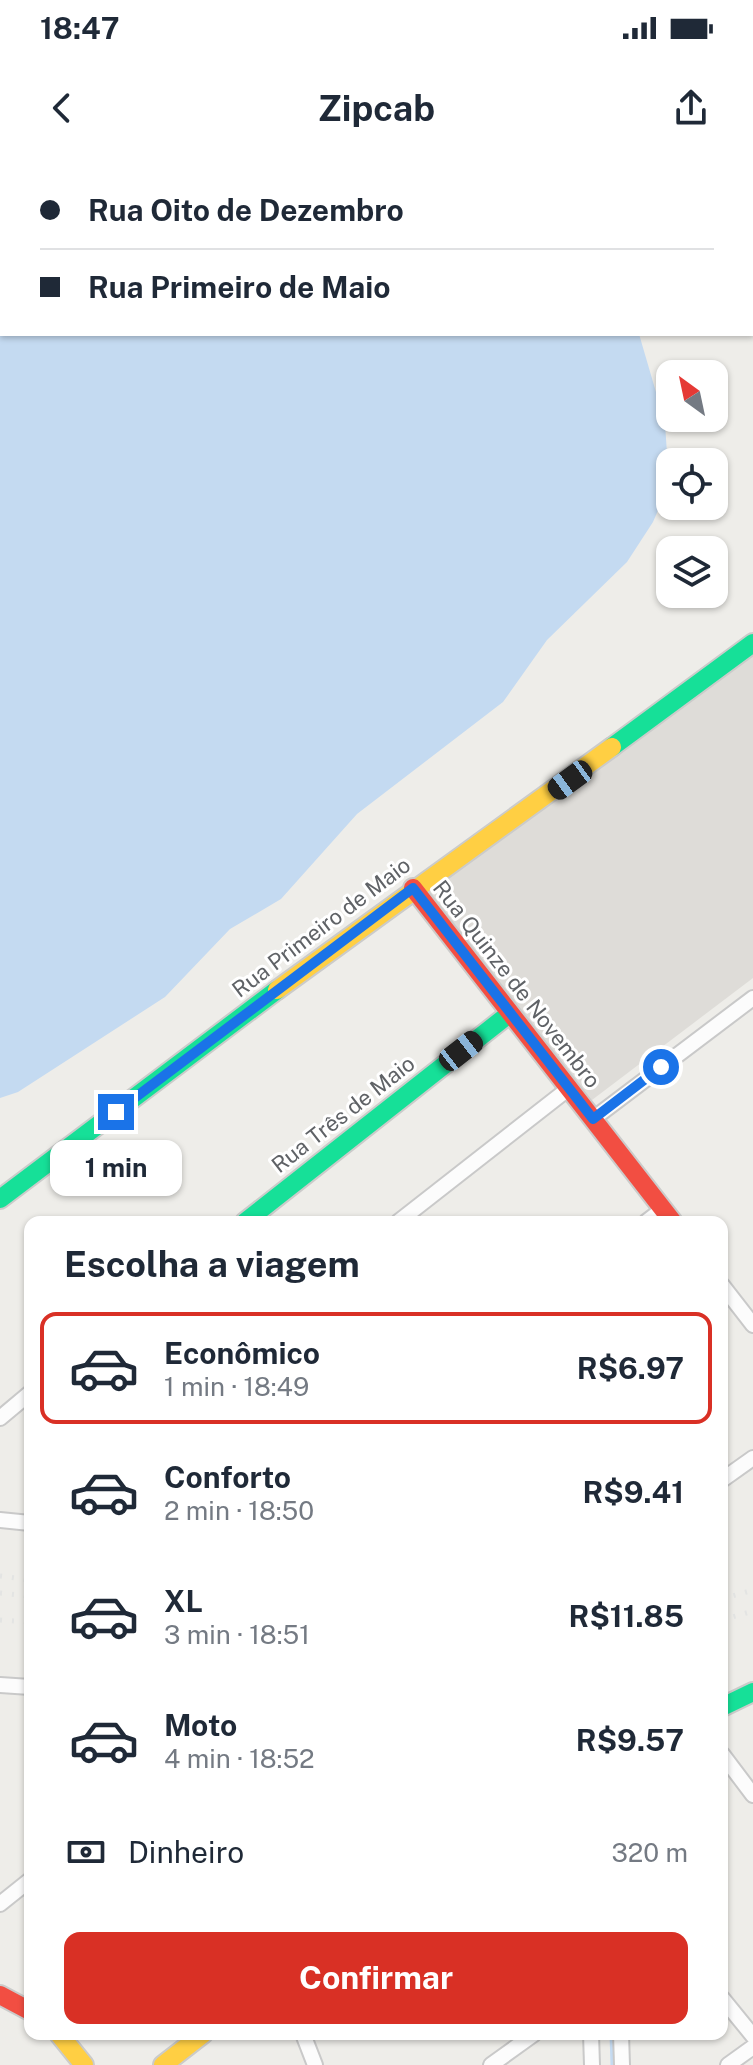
<!DOCTYPE html>
<html lang="pt">
<head>
<meta charset="utf-8">
<style>
	body { margin:0; font-family:"Public Sans",sans-serif; background:#f2f2f3; color:#1f2937; height:100vh; display:flex; flex-direction:column; font-size:30px; white-space:nowrap }
	* { box-sizing:border-box; margin:0 }
	p { font-size:26px; color:#747a83 }
	.icon { flex:none; width:44px; height:44px; fill:none; stroke:currentColor; stroke-width:2; stroke-linecap:round; stroke-linejoin:round }
	.map { position:relative; flex:1; overflow:hidden }
	.side { position:absolute; left:24px; top:1056px; width:704px; height:824px; display:flex; flex-direction:column; background:#fff; border-radius:16px; box-shadow:0 2px 6px #0004 }
	.side>* { flex:none }
	.hud { position:absolute; left:0px; top:0px; width:754px; height:176px; box-shadow:0 2px 6px #0004; display:grid; align-content:center; height:176px; padding:0 40px; background:#fff }
	.needle { width:52px; rotate:327deg }
	.buttons { position:absolute; left:656px; top:200px; display:grid; gap:16px }
	.buttons a { display:grid; place-items:center; width:72px; height:72px; border-radius:16px; background:#fff; box-shadow:0 2px 6px #0004; font-size:40px }
	.end { position:absolute; width:36px; height:36px; margin:-18px; border:10px solid #1a73e8; background:#fff; box-shadow:0 0 0 4px #fff }
	.from { border-radius:50% }
	.bubble { position:absolute; height:56px; border-radius:16px; background:#fff; box-shadow:0 2px 6px #0004; font-size:26px; font-weight:700; line-height:56px; text-align:center }
	.car { position:absolute; width:24px; height:48px; margin:-24px -12px; border-radius:10px; box-shadow:0 0 6px 2px #0007; background:linear-gradient(#222 24%,#8ab4d8 0 40%,#222 0 76%,#8ab4d8 0 86%,#222 0) }
	.hud b { display:flex; align-items:center; gap:28px; height:76px; font-size:30px }
	.hud b+b { border-top:2px solid #e0e1e3 }
	.hud i { width:20px; height:20px; background:#1f2937 }
	ul { padding:0; list-style:none }
	li { display:flex; align-items:center; gap:24px; height:112px; margin:0 16px 12px; padding:0 24px; border:4px solid transparent; border-radius:16px }
	li div { flex:1 }
	li b { display:block; font-size:30px }
	li em { font-style:normal; font-weight:700 }
	li.active { border-color:#d93025 }
	li>.icon { width:72px; height:72px; stroke-width:1.5 }
	h2 { padding:0 40px; font-size:36px; line-height:96px }
	.pay { display:flex; align-items:center; gap:20px; height:88px; padding:0 40px; font-size:30px }
	.pay p { margin-inline-start:auto }
	.cta { display:flex; gap:16px; margin-top:auto; padding:16px 40px }
	.cta a { flex:1; height:92px; border-radius:16px; background:#d93025; color:#fff; font-size:32px; font-weight:700; line-height:92px; text-align:center }
	.status { display:flex; justify-content:space-between; align-items:center; height:56px; padding:0 40px; background:#fff; direction:ltr }
	.status svg { height:22px; fill:currentColor }
	header { display:flex; justify-content:space-between; align-items:center; height:104px; padding:0 40px; background:#fff; font-size:36px; font-weight:700 }
	.map>svg:first-child { display:block }
	.education { fill:#dedcd8 }
	.water { fill:#c4daf1 }
	.lines { fill:none; stroke-linecap:round; stroke-linejoin:round }
	.stream { stroke:#c4daf1; stroke-width:5 }
	.street-casing { stroke:#c9c9c9; stroke-width:18 }
	.fast-casing { stroke:#cbcbca; stroke-width:22 }
	.slow-casing { stroke:#cbcbca; stroke-width:22 }
	.jam-casing { stroke:#cbcbca; stroke-width:22 }
	.street { stroke:#fcfcfc; stroke-width:14 }
	.fast { stroke:#16e098; stroke-width:18 }
	.slow { stroke:#ffcf43; stroke-width:18 }
	.jam { stroke:#f24e42; stroke-width:18 }
	.rail { stroke:#e3e4e3; stroke-width:5; stroke-dasharray:2 10; stroke-linecap:butt }
	.route { stroke:#1a73e8; stroke-width:10 }
	.labels { text-anchor:middle; dominant-baseline:central; stroke-width:6; stroke-linejoin:round; paint-order:stroke }
	.street-label { font-size:22px; fill:#5f6266; stroke:#fff }
</style>
</head>
<body>
<div class="status"><b>18:47</b><svg viewBox="0 0 49 12"><path d="M0 12V9h3v3zM5 12V6h3v6zM10 12V3h3v9zM15 12V0h3v12zM26 1h20v11H26zM47 4h2v5h-2z"/></svg></div>
<header><svg class="icon" aria-label="back" viewBox="0 0 24 24"><path d="M15 5l-7 7 7 7"/></svg>Zipcab<svg class="icon" aria-label="share" viewBox="0 0 24 24"><path d="M12 15V3M7 8l5-5 5 5M5 13v7h14v-7"/></svg></header>
<div class="map">
<svg width="753" height="1905" viewBox="0 0 753 1905">
	<rect width="100%" height="100%" fill="#eeede9"/>
	<!-- education -->
	<path class="education" d="M753,492V818L592,940L424,731Z"/>
	<!-- water -->
	<path class="water" d="M0,0H615L2,2V174H639L665,263L669,325L653,362L627,402L547,480L503,542L357,654L281,739L230,769L165,837L18,932L0,938Z"/>
	<g class="lines">
		<!-- stream -->
		<path class="stream" d="M612,1874L613,1905"/>
		<!-- street casing -->
		<g class="street-casing">
			<path id="street" d="M593,959L753,838
				M398,1062L568,929
				M646,1062L663,1049
				M722,1125L753,1165
				M0,1258L30,1233
				M722,1320L753,1298
				M0,1360L30,1363
				M0,1525L30,1527
				M722,1594L753,1635
				M0,1744L30,1720
				M722,1838L753,1876
				M303,1874L315,1905
				M591,1874L592,1905
				M621,1874L622,1905
				M491,1905L534,1874
				M728,1905L753,1887"/>
		</g>
		<!-- fast casing -->
		<g class="fast-casing">
			<path id="fast" d="M612,587L753,483
				M0,1039L277,830
				M245,1062L509,854
				M722,1547L753,1532"/>
		</g>
		<!-- slow casing -->
		<g class="slow-casing">
			<path id="slow" d="M277,830L612,587
				M59,1874L84,1905
				M163,1905L203,1874"/>
		</g>
		<!-- jam casing -->
		<g class="jam-casing">
			<path id="jam" d="M413,728L673,1062
				M0,1835L30,1851"/>
		</g>
		<!-- street -->
		<use href="#street" class="street"/>
		<!-- fast -->
		<use href="#fast" class="fast"/>
		<!-- slow -->
		<use href="#slow" class="slow"/>
		<!-- jam -->
		<use href="#jam" class="jam"/>
		<!-- rail -->
		<path class="rail" d="M0,1416L30,1420
			M0,1433L30,1436
			M722,1439L753,1430
			M0,1460L30,1462
			M722,1460L753,1451"/>
	</g>
	<g class="lines">
		<!-- route -->
		<path class="route" d="M116,952L413,728L593,959L661,907"/>
	</g>
	<g class="labels">
		<!-- street labels -->
		<g class="street-label">
			<text transform="translate(321 767) rotate(-37)">Rua Primeiro de Maio</text>
			<text transform="translate(517 824) rotate(52)">Rua Quinze de Novembro</text>
			<text transform="translate(343 954) rotate(-38)">Rua Três de Maio</text>
		</g>
	</g>
</svg>
<div class="buttons">
<a><svg class="needle" viewBox="-14 -14 28 28"><path d="M0-13l5 13h-10z" fill="#e53935"/><path d="M0 13l5-13h-10z" fill="#747a83"/></svg></a>
<a><svg class="icon" aria-label="locate" viewBox="0 0 24 24"><circle cx="12" cy="12" r="6"/><path d="M12 2v4M12 18v4M2 12h4M18 12h4"/></svg></a>
<a><svg class="icon" aria-label="layers" viewBox="0 0 24 24"><path d="M12 4l9 5-9 5-9-5zM3 14l9 5 9-5"/></svg></a>
</div>
<i class="end from" style="left:661px;top:907px"></i>
<i class="end" style="left:116px;top:952px"></i>
<div class="bubble" style="left:50px;top:980px;width:132px">1 min</div>
<i class="car" style="left:570px;top:620px;rotate:234deg"></i>
<i class="car" style="left:461px;top:891px;rotate:52deg"></i>
<div class="hud">
<b><i class="from"></i>Rua Oito de Dezembro</b>
<b><i></i>Rua Primeiro de Maio</b>
</div>
<section class="side">
<h2>Escolha a viagem</h2>
<ul>
<li class="active"><svg class="icon" aria-label="car" viewBox="0 0 24 24"><path d="M5 17H2v-5l4-1 3-4h7l3 4 3 1v5h-3M9 17h6M6 11h13"/><circle cx="7" cy="17" r="2"/><circle cx="17" cy="17" r="2"/></svg><div><b>Econômico</b><p>1 min · 18:49</p></div><em>R$6.97</em></li>
<li><svg class="icon" aria-label="car" viewBox="0 0 24 24"><path d="M5 17H2v-5l4-1 3-4h7l3 4 3 1v5h-3M9 17h6M6 11h13"/><circle cx="7" cy="17" r="2"/><circle cx="17" cy="17" r="2"/></svg><div><b>Conforto</b><p>2 min · 18:50</p></div><em>R$9.41</em></li>
<li><svg class="icon" aria-label="car" viewBox="0 0 24 24"><path d="M5 17H2v-5l4-1 3-4h7l3 4 3 1v5h-3M9 17h6M6 11h13"/><circle cx="7" cy="17" r="2"/><circle cx="17" cy="17" r="2"/></svg><div><b>XL</b><p>3 min · 18:51</p></div><em>R$11.85</em></li>
<li><svg class="icon" aria-label="car" viewBox="0 0 24 24"><path d="M5 17H2v-5l4-1 3-4h7l3 4 3 1v5h-3M9 17h6M6 11h13"/><circle cx="7" cy="17" r="2"/><circle cx="17" cy="17" r="2"/></svg><div><b>Moto</b><p>4 min · 18:52</p></div><em>R$9.57</em></li>
</ul>
<div class="pay"><svg class="icon" aria-label="cash" viewBox="0 0 24 24"><path d="M3 7h18v10H3z"/><circle cx="12" cy="12" r="2"/></svg>Dinheiro<p>320 m</p></div>
<div class="cta"><a>Confirmar</a></div>
</section>
</div>
</body>
</html>
